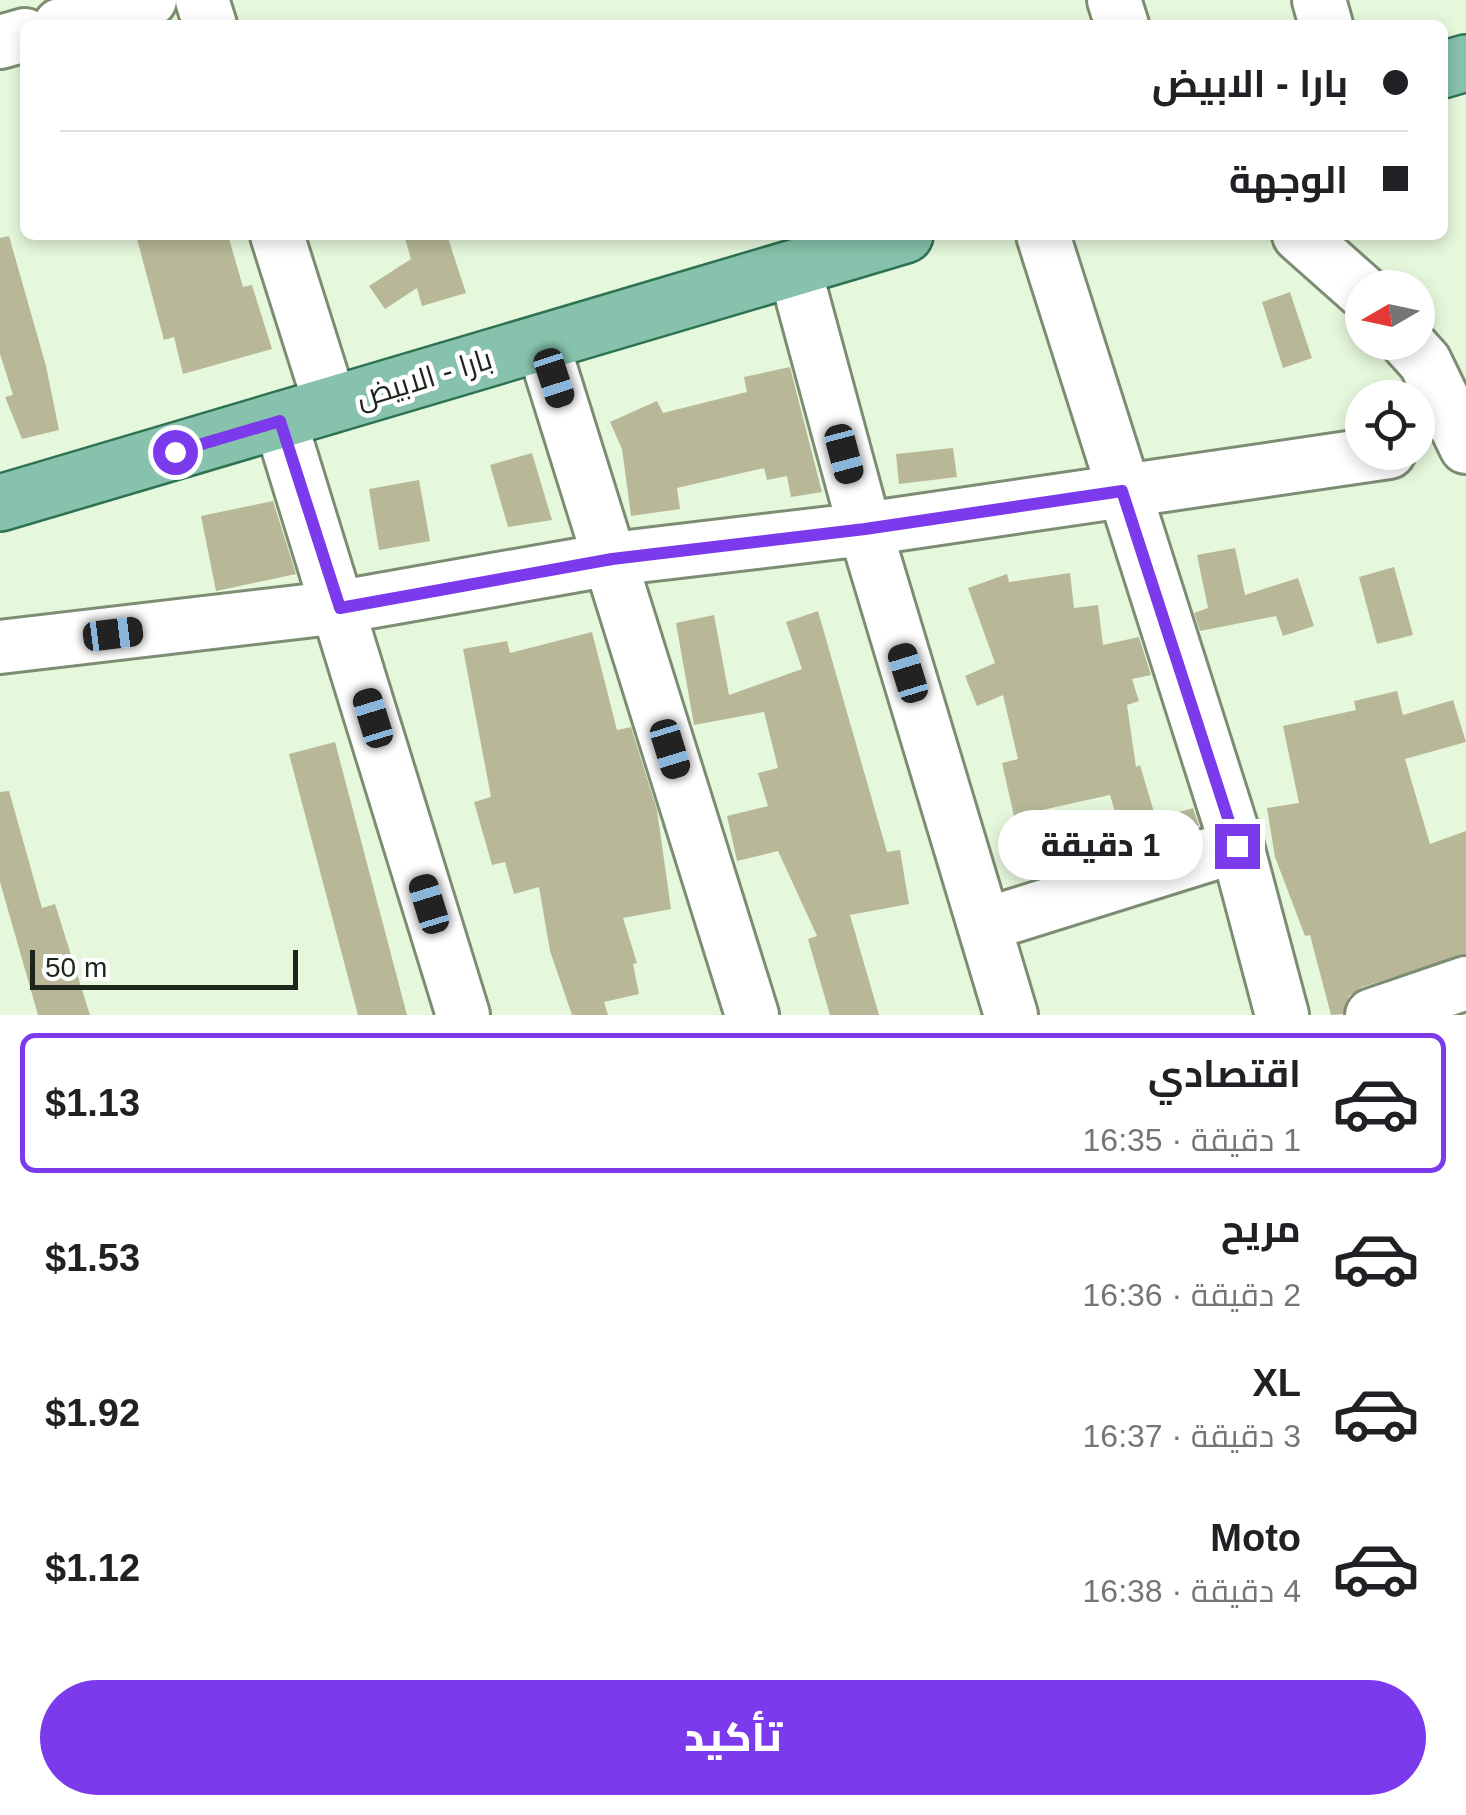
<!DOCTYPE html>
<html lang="ar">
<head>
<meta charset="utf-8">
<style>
	body { margin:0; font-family:Arial,Cairo,sans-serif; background:#f2f2f2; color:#202124; direction:rtl; height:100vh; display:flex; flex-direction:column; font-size:38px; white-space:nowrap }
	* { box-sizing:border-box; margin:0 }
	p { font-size:32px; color:#757577 }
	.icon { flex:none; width:55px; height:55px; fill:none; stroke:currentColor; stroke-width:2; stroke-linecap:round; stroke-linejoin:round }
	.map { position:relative; height:1015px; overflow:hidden; direction:ltr }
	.details { display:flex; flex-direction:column; background:#fff; flex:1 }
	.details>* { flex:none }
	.hud { position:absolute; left:20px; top:20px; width:1428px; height:220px; border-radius:15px; box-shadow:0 5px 15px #0003; direction:rtl; display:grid; align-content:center; height:220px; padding:0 40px; background:#fff }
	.needle { width:65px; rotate:261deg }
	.fabs { position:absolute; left:1345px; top:270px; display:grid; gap:20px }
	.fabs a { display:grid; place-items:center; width:90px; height:90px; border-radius:50%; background:#fff; box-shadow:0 5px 15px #0003; font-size:50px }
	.scale { position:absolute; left:30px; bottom:25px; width:268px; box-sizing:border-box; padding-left:10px; border:5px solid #1e251a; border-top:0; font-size:28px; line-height:35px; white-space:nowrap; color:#1e251a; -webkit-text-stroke:8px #fff; paint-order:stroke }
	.end { position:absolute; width:45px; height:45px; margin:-22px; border:12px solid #7c3aed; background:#fff; box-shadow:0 0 0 5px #fff }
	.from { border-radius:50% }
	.bubble { position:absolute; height:70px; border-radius:35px; background:#fff; box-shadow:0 5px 15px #0003; font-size:32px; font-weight:800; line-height:70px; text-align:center; direction:rtl }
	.car { position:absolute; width:30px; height:60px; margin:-30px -15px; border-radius:12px; box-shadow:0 0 8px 2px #0007; background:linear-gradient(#222 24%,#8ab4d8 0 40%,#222 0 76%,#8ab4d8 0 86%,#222 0) }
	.hud b { display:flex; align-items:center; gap:35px; height:95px; font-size:38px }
	.hud b+b { border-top:2px solid #e0e0e0 }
	.hud i { width:25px; height:25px; background:#202124 }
	ul { padding:18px 0 0; list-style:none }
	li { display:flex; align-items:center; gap:30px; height:140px; margin:0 20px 15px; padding:0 20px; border:5px solid transparent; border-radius:15px }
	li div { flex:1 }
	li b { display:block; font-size:38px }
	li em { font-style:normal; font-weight:800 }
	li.selected { border-color:#7c3aed }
	li>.icon { width:90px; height:90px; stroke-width:1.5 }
	.button { display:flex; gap:20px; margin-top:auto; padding:20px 40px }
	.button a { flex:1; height:115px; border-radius:60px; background:#7c3aed; color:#fff; font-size:40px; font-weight:800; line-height:115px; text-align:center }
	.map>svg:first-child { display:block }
	.building { fill:#b8b899 }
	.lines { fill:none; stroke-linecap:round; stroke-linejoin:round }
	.minor-casing { stroke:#7c8d73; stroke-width:58 }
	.major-casing { stroke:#2e7254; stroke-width:60 }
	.minor { stroke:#fff; stroke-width:52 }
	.major { stroke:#87c3ac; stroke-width:55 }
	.route { stroke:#7c3aed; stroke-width:12 }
	.labels { text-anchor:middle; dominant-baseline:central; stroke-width:9; stroke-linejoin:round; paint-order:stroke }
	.street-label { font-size:30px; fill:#1e251a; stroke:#fff }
</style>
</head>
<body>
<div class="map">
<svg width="1466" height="1015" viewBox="0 0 1466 1015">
	<rect width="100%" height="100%" fill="#e6f8dc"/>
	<!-- building -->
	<path class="building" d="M136,235H228L243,287L252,285L272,349L183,374L174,337L164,340Z
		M404,235H447L466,293L422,306L417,288L385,309L369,286L411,259Z
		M9,236L46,366L59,430L22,439L5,397L13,395L0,354V238Z
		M1290,292L1312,358L1283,368L1262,302Z
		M790,367L822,492L791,497L787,476L767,480L764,468L677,488L680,509L631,516L622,449L610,422L657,401L663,413L747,392L744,377Z
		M953,448L957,477L899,484L896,454Z
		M532,453L552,520L508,527L490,465Z
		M419,480L430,541L379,550L369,489Z
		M273,501L296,574L216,591L201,516Z
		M1235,548L1245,595L1298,578L1314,626L1283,636L1276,616L1200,631L1194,613L1208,608L1197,555Z
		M1394,567L1413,635L1377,644L1359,577Z
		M1070,573L1074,608L1098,605L1103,645L1139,637L1151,675L1132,679L1139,701L1127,705L1136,767L1140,765L1156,819L1193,808L1199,826L1126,849L1110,795L1042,810L1046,826L1018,834L1002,763L1018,759L1003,695L977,706L965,676L995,663L968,588L1007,574L1009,582Z
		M818,611L887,852L900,850L909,904L850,915L879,1015H830L808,939L817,936L778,851L737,861L727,816L768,806L758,773L778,768L764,712L694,725L676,623L714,615L729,695L802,669L786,622Z
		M592,632L617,730L631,727L657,810L671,909L623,918L637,963L633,964L639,994L604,1002L608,1015H572L550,951L539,887L514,894L505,862L492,865L474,802L491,797L463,649L507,641L510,653Z
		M1397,691L1403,715L1453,700L1466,742L1405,759L1430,844L1466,831V954L1362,987L1349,996L1343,1014L1331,1015L1310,935L1305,936L1275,857L1267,808L1299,803L1283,726L1356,710L1354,701Z
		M335,742L407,1015H358L289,754Z
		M9,791L42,908L55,904L90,1015H38L0,882V792Z"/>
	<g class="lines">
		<!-- minor casing -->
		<g class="minor-casing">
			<path id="minor" d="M202,0L210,25
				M1114,0L1122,25
				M1319,0L1326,25
				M60,25L150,0
				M0,42L25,35
				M277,235L331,406
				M1043,235L1237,846L1282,1015
				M1299,235L1362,291
				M794,267L865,529L1011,1015
				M542,342L752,1015
				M1407,342L1425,362L1466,447
				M280,421L463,1015
				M0,647L340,607L612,559L865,529L1389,452
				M984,925L1237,846
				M1372,1015L1466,983"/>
		</g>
		<!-- major casing -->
		<g class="major-casing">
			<path id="major" d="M1442,70L1466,63
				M0,503L905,235"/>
		</g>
		<!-- minor -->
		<use href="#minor" class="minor"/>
		<!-- major -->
		<use href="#major" class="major"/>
	</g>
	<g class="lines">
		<!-- route -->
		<path class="route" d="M175,452L280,421L340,608L612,559L865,529L1122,491L1237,846"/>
	</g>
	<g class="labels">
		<!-- street labels -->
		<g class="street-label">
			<text transform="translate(424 378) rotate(-17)">بارا - الابيض</text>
		</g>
	</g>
</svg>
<div class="fabs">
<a><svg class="needle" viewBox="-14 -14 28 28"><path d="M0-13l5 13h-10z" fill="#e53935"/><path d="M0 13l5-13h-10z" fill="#757577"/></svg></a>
<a><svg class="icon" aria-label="locate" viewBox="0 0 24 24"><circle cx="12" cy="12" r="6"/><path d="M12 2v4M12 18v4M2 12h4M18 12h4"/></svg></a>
</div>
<div class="scale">50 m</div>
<i class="end from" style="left:175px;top:452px"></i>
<i class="end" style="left:1237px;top:846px"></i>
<div class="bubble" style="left:998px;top:810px;width:205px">1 دقيقة</div>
<i class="car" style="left:554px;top:378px;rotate:162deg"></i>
<i class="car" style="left:844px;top:454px;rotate:165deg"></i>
<i class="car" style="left:113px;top:634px;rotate:83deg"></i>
<i class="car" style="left:908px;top:673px;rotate:343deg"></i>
<i class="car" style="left:373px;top:718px;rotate:343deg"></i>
<i class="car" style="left:670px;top:749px;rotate:163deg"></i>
<i class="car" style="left:429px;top:904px;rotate:343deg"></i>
<div class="hud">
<b><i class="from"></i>بارا - الابيض</b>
<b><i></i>الوجهة</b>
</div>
</div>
<section class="details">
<ul>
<li class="selected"><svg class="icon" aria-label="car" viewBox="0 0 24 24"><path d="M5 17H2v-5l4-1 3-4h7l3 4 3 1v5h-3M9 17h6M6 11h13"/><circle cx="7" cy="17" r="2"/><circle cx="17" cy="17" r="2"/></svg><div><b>اقتصادي</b><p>1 دقيقة · 16:35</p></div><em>$1.13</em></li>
<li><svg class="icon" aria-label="car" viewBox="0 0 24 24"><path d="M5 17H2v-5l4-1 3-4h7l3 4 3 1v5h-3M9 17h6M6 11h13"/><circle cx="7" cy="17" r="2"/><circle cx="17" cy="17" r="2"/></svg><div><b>مريح</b><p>2 دقيقة · 16:36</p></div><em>$1.53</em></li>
<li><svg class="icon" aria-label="car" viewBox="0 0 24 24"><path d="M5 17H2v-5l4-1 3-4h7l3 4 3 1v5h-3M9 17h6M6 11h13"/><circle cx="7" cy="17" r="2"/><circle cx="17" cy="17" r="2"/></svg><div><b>XL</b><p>3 دقيقة · 16:37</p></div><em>$1.92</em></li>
<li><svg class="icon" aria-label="car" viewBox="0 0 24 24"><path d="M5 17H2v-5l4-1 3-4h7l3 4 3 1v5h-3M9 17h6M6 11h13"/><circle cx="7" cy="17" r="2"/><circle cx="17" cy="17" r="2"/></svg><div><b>Moto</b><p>4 دقيقة · 16:38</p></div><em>$1.12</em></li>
</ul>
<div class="button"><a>تأكيد</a></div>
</section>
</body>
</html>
